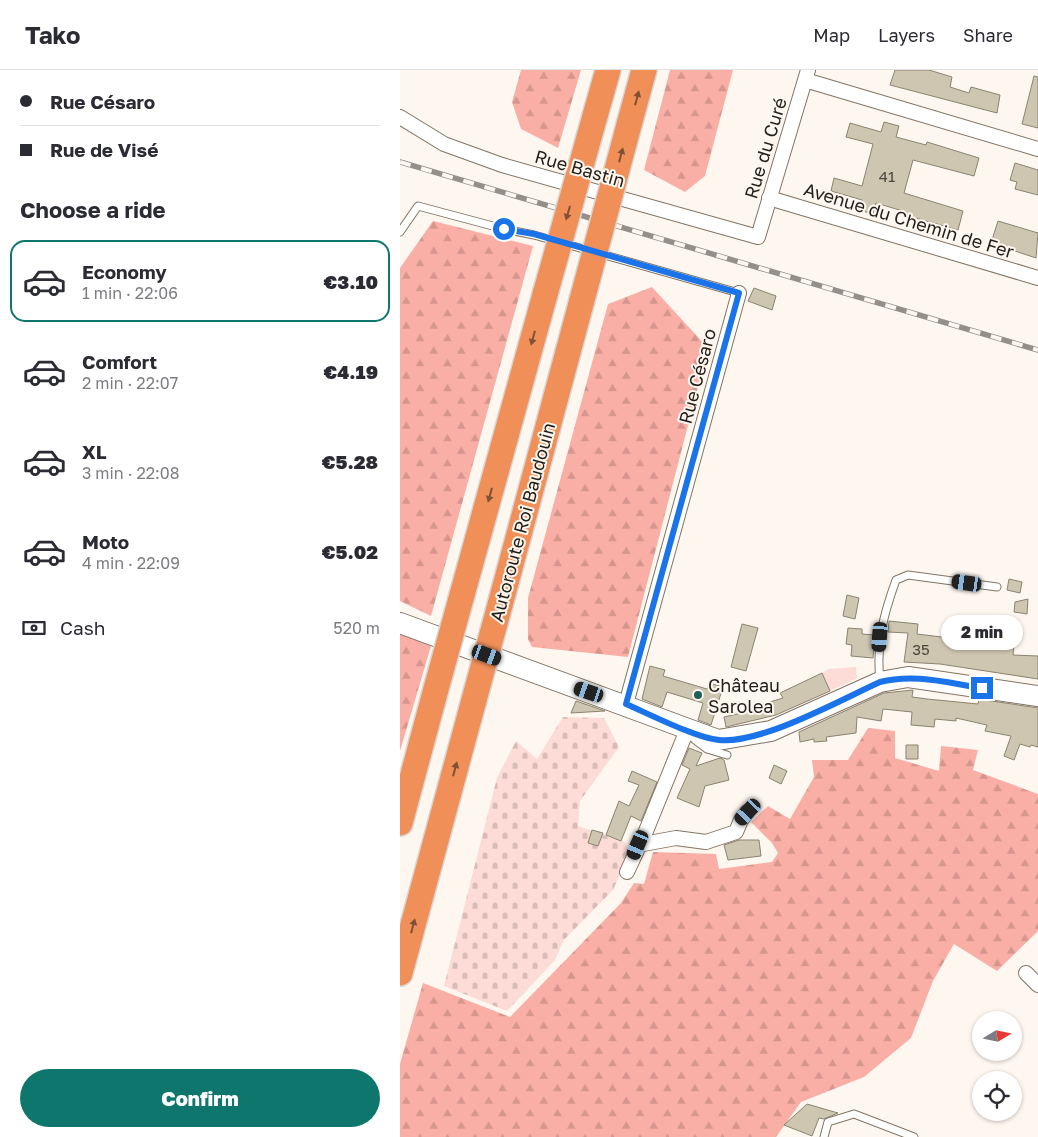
<!DOCTYPE html>
<html lang="en">
<head>
<meta charset="utf-8">
<style>
	body { margin:0; font-family:"Golos Text",sans-serif; background:#f2f2f3; color:#2b2b33; height:100vh; display:flex; flex-direction:column; font-size:19px; white-space:nowrap }
	* { box-sizing:border-box; margin:0 }
	p { font-size:16px; color:#7c7c81 }
	.icon { flex:none; width:28px; height:28px; fill:none; stroke:currentColor; stroke-width:2; stroke-linecap:round; stroke-linejoin:round }
	.map { position:relative; flex:1; overflow:hidden }
	.details { display:flex; flex-direction:column; background:#fff; width:400px }
	.details>* { flex:none }
	.banner { display:grid; align-content:center; height:110px; padding:0 20px; background:#fff }
	.needle { width:32px; rotate:80deg }
	.fabs { position:absolute; left:572px; top:941px; display:grid; gap:10px }
	.fabs a { display:grid; place-items:center; width:50px; height:50px; border-radius:50%; background:#fff; box-shadow:0 1px 4px #0004; font-size:25px }
	.end { position:absolute; width:22px; height:22px; margin:-11px; border:6px solid #1a73e8; background:#fff; box-shadow:0 0 0 2px #fff }
	.from { border-radius:50% }
	.bubble { position:absolute; height:35px; border-radius:18px; background:#fff; box-shadow:0 1px 4px #0004; font-size:16px; font-weight:800; line-height:35px; text-align:center }
	.car { position:absolute; width:15px; height:30px; margin:-15px -8px; border-radius:6px; box-shadow:0 0 4px 1px #0007; background:linear-gradient(#222 24%,#8ab4d8 0 40%,#222 0 76%,#8ab4d8 0 86%,#222 0) }
	.banner b { display:flex; align-items:center; gap:18px; height:48px; font-size:19px }
	.banner b+b { border-top:1px solid #e1e1e2 }
	.banner i { width:12px; height:12px; background:#2b2b33 }
	ul { padding:0; list-style:none }
	li { display:flex; align-items:center; gap:15px; height:82px; margin:0 10px 8px; padding:0 10px; border:2px solid transparent; border-radius:15px }
	li div { flex:1 }
	li b { display:block; font-size:19px }
	li em { font-style:normal; font-weight:800 }
	li.selected { border-color:#0f766e }
	li>.icon { width:45px; height:45px; stroke-width:1.5 }
	h2 { padding:0 20px; font-size:22px; line-height:60px }
	.pay { display:flex; align-items:center; gap:12px; height:55px; padding:0 20px; font-size:19px }
	.pay p { margin-inline-start:auto }
	.cta { display:flex; gap:10px; margin-top:auto; padding:10px 20px }
	.cta a { flex:1; height:58px; border-radius:30px; background:#0f766e; color:#fff; font-size:20px; font-weight:800; line-height:58px; text-align:center }
	header { display:flex; align-items:center; gap:30px; box-sizing:border-box; height:70px; padding:0 25px; background:#fff; border-bottom:1px solid #e1e1e2 }
	header strong { font-size:24px }
	nav { display:flex; gap:28px; margin-inline-start:auto; font-size:18px }
	main { display:flex; flex:1; min-height:0 }
	.map>svg:first-child { display:block }
	.green { fill:#fddbd6 }
	.forest { fill:url(#forest-firs) }
	.cemetery { fill:url(#cemetery-stones) }
	.building { fill:#cec6b1; stroke:#8a836f }
	.lines { fill:none; stroke-linecap:round; stroke-linejoin:round }
	.lane-casing { stroke:#827464; stroke-width:9 }
	.street-casing { stroke:#827464; stroke-width:16 }
	.secondary-casing { stroke:#827464; stroke-width:22 }
	.highway-casing { stroke:#d8d6d5; stroke-width:28 }
	.lane { stroke:#fff; stroke-width:7 }
	.street { stroke:#fff; stroke-width:14 }
	.secondary { stroke:#fff; stroke-width:20 }
	.highway { stroke:#f18f59; stroke-width:25 }
	.rail-casing { stroke:#968f89; stroke-width:5.5 }
	.rail { stroke:#fef7f0; stroke-width:4; stroke-dasharray:11; stroke-linecap:butt }
	.highway-bridge-casing { stroke:#d8d6d5; stroke-width:28; stroke-linecap:butt }
	.highway-bridge { stroke:#f18f59; stroke-width:25 }
	.oneway { fill:#805135 }
	.route { stroke:#1a73e8; stroke-width:6 }
	.poi-dot { fill:#1d6254; stroke:#fef7f0; stroke-width:2 }
	.labels { text-anchor:middle; dominant-baseline:central; stroke-width:4; stroke-linejoin:round; paint-order:stroke }
	.number-label { font-size:15px; fill:#4e483e }
	.street-label { font-size:18px; fill:#241e18; stroke:#fef7f0 }
	.poi-label { font-size:18px; fill:#241e18; stroke:#fef7f0; text-anchor:start }
</style>
</head>
<body>
<header>
<strong>Tako</strong>
<nav><a>Map</a><a>Layers</a><a>Share</a></nav>
</header>
<main>
<section class="details">
<div class="banner">
<b><i class="from"></i>Rue Césaro</b>
<b><i></i>Rue de Visé</b>
</div>
<h2>Choose a ride</h2>
<ul>
<li class="selected"><svg class="icon" aria-label="car" viewBox="0 0 24 24"><path d="M5 17H2v-5l4-1 3-4h7l3 4 3 1v5h-3M9 17h6M6 11h13"/><circle cx="7" cy="17" r="2"/><circle cx="17" cy="17" r="2"/></svg><div><b>Economy</b><p>1 min · 22:06</p></div><em>€3.10</em></li>
<li><svg class="icon" aria-label="car" viewBox="0 0 24 24"><path d="M5 17H2v-5l4-1 3-4h7l3 4 3 1v5h-3M9 17h6M6 11h13"/><circle cx="7" cy="17" r="2"/><circle cx="17" cy="17" r="2"/></svg><div><b>Comfort</b><p>2 min · 22:07</p></div><em>€4.19</em></li>
<li><svg class="icon" aria-label="car" viewBox="0 0 24 24"><path d="M5 17H2v-5l4-1 3-4h7l3 4 3 1v5h-3M9 17h6M6 11h13"/><circle cx="7" cy="17" r="2"/><circle cx="17" cy="17" r="2"/></svg><div><b>XL</b><p>3 min · 22:08</p></div><em>€5.28</em></li>
<li><svg class="icon" aria-label="car" viewBox="0 0 24 24"><path d="M5 17H2v-5l4-1 3-4h7l3 4 3 1v5h-3M9 17h6M6 11h13"/><circle cx="7" cy="17" r="2"/><circle cx="17" cy="17" r="2"/></svg><div><b>Moto</b><p>4 min · 22:09</p></div><em>€5.02</em></li>
</ul>
<div class="pay"><svg class="icon" aria-label="cash" viewBox="0 0 24 24"><path d="M3 7h18v10H3z"/><circle cx="12" cy="12" r="2"/></svg>Cash<p>520 m</p></div>
<div class="cta"><a>Confirm</a></div>
</section>
<div class="map">
<svg width="638" height="1067" viewBox="0 0 638 1067">
	<defs>
		<pattern id="forest-firs" width="22" height="20" patternUnits="userSpaceOnUse" patternTransform="scale(1.25)"><rect width="22" height="20" fill="#faafa6"/><path d="M5 1l3.5 6h-7zM16 11l3.5 6h-7z" fill="#d6968e"/></pattern>
		<pattern id="cemetery-stones" width="16" height="16" patternUnits="userSpaceOnUse" patternTransform="scale(1.25)"><rect width="16" height="16" fill="#fddbd6"/><path d="M2 7V4a2 2 0 0 1 4 0v3zM10 15v-3a2 2 0 0 1 4 0v3z" fill="#d9bcb7"/></pattern>
	</defs>
	<rect width="100%" height="100%" fill="#fef7f0"/>
	<!-- green -->
	<path class="green" d="M456,597L457,608L430,621L422,603L429,599Z"/>
	<!-- forest -->
	<path class="forest" d="M121,0H181L158,78L121,59L112,32Z
		M270,0H333L305,106L285,122L244,100Z
		M33,151L133,176L31,546L0,531V198Z
		M252,217L308,278L228,587L132,577L128,569V528L208,234Z
		M0,564L31,576L0,681Z
		M468,658L495,661V688L539,701L541,676L578,680L573,700L638,724V861L597,901L554,874L533,911L511,968L464,1007L401,1032L376,1067H0V994L23,913L110,947L221,833L234,813L244,814L253,782L316,784L319,799L372,792L378,783L372,773L351,752L368,736L390,749L414,707L412,690H448Z"/>
	<!-- cemetery -->
	<path class="cemetery" d="M163,647L204,648L219,677L180,731L178,756L225,772L229,784L213,820L164,870L155,890L107,941L44,916L97,708L116,671L137,689Z"/>
	<!-- building -->
	<path class="building" d="M495,0H529L552,7L550,17L569,23L571,17L600,25L597,43L490,15Z
		M634,6L638,7V58L622,54Z
		M484,52L499,56L496,67L526,75L527,72L579,88L574,106L513,90L504,123L563,141L558,160L505,145L506,142L476,133L473,144L459,140L462,130L431,121L434,108L462,116L473,74L446,67L450,53L481,62Z
		M615,93L638,100V125L615,119L617,112L610,110Z
		M598,151L638,163L636,188L591,173Z
		M354,218L376,226L372,240L348,231Z
		M609,509L622,512L620,523L607,520Z
		M447,525L459,528L455,549L443,546Z
		M628,529L627,544L614,542L615,532Z
		M489,551L518,554L517,564L590,573L591,566L602,569L603,563L615,565L613,585L638,586V609L540,594L504,592L508,563L488,562Z
		M342,554L358,558L346,601L331,597Z
		M448,558L462,559V564L475,565L473,588L451,586L452,575L446,574Z
		M250,596L265,600L263,606L307,619L309,613L323,617L311,655L298,650L303,633L267,622L262,637L242,629Z
		M422,603L430,621L376,645L326,657L324,647L354,640L353,637L383,628L380,623Z
		M513,620L512,627L527,629L578,634L579,629L638,638V677L631,675L630,677L620,674L614,690L604,686L611,666L585,661L587,655L556,648V651L535,649L534,657L511,655L512,642L483,639L481,651L457,647L456,663L426,667L427,671L414,672V669L400,672L399,662L484,623Z
		M176,631L205,641L171,643Z
		M506,675H518V689H506Z
		M289,678L302,683L296,696L320,688L324,690L329,710L305,716L299,737L277,728L290,699L282,695Z
		M374,695L387,701L381,714L369,708Z
		M232,701L257,712L241,751L231,746L221,771L206,765L219,731L229,736L239,715L228,711Z
		M192,760L203,763L198,776L188,773Z
		M339,770H359L361,786L328,790L324,775Z
		M407,1034L438,1043L424,1049L419,1048L412,1066L384,1055Z"/>
	<g class="lines">
		<!-- lane casing -->
		<g class="lane-casing">
			<path id="lane" d="M0,162L18,136L104,159L134,165L339,223
				M480,611C476,573 483,546 496,510L508,505L597,517
				M295,670L307,679L327,685
				M424,1067L428,1052L454,1044L514,1067"/>
		</g>
		<!-- street casing -->
		<g class="street-casing">
			<path id="street" d="M405,10L638,79
				M0,47L44,74L102,95L358,167L408,0
				M369,128L638,208
				M226,634L339,223
				M238,775L276,768L306,772L336,762L341,750L347,742
				M227,802L246,761L287,660
				M626,903L638,915"/>
		</g>
		<!-- secondary casing -->
		<g class="secondary-casing">
			<path id="secondary" d="M0,553L318,670L371,661L480,612L508,607L638,626"/>
		</g>
		<!-- highway casing -->
		<g class="highway-casing">
			<path id="highway" d="M195,46L208,0
				M229,55L244,0
				M62,525L146,221
				M100,535L182,230
				M0,753L36,619
				M0,903L74,630"/>
		</g>
		<!-- lane -->
		<use href="#lane" class="lane"/>
		<!-- street -->
		<use href="#street" class="street"/>
		<!-- secondary -->
		<use href="#secondary" class="secondary"/>
		<!-- highway -->
		<use href="#highway" class="highway"/>
		<!-- rail casing -->
		<g class="rail-casing">
			<path id="rail" d="M0,92L638,280"/>
		</g>
		<!-- rail -->
		<use href="#rail" class="rail"/>
		<!-- highway-bridge casing -->
		<g class="highway-bridge-casing">
			<path id="highway-bridge" d="M146,221L195,46
				M182,230L229,55
				M36,619L62,525
				M74,630L100,535"/>
		</g>
		<!-- highway-bridge -->
		<use href="#highway-bridge" class="highway-bridge"/>
	</g>
	<!-- one-way arrows -->
	<defs><path id="oneway-solid" d="M-6-.8H1V-3.2L6.5 0L1 3.2V.8H-6Z" transform="scale(1.25)"/></defs>
	<g class="oneway">
		<use href="#oneway-solid" transform="translate(237 28) rotate(-75)"/>
		<use href="#oneway-solid" transform="translate(221 85) rotate(-75)"/>
		<use href="#oneway-solid" transform="translate(168 143) rotate(106)"/>
		<use href="#oneway-solid" transform="translate(133 268) rotate(105)"/>
		<use href="#oneway-solid" transform="translate(90 425) rotate(105)"/>
		<use href="#oneway-solid" transform="translate(55 699) rotate(-75)"/>
		<use href="#oneway-solid" transform="translate(13 856) rotate(-75)"/>
	</g>
	<g class="lines">
		<!-- route -->
		<path class="route" d="M104,159L134,164L339,223L226,634C249,644 296,668 319,670C362,674 440,630 480,612C514,603 548,613 582,618"/>
	</g>
	<!-- markers -->
	<circle class="poi-dot" cx="298" cy="625" r="5"/>
	<g class="labels">
		<!-- number labels -->
		<g class="number-label">
			<text x="487" y="106">41</text>
			<text x="521" y="579">35</text>
		</g>
		<!-- street labels -->
		<g class="street-label">
			<text transform="translate(365 78) rotate(-73)">Rue du Curé</text>
			<text transform="translate(180 98) rotate(16)">Rue Bastin</text>
			<text transform="translate(509 150) rotate(17)">Avenue du Chemin de Fer</text>
			<text transform="translate(297 306) rotate(-75)">Rue Césaro</text>
			<text transform="translate(122 452) rotate(-75)">Autoroute Roi Baudouin</text>
		</g>
		<!-- poi labels -->
		<g class="poi-label">
			<text x="308" y="615">Château<tspan x="308" dy="21">Sarolea</tspan></text>
		</g>
	</g>
</svg>
<div class="fabs">
<a><svg class="needle" viewBox="-14 -14 28 28"><path d="M0-13l5 13h-10z" fill="#e53935"/><path d="M0 13l5-13h-10z" fill="#7c7c81"/></svg></a>
<a><svg class="icon" aria-label="locate" viewBox="0 0 24 24"><circle cx="12" cy="12" r="6"/><path d="M12 2v4M12 18v4M2 12h4M18 12h4"/></svg></a>
</div>
<i class="end from" style="left:104px;top:159px"></i>
<i class="end" style="left:582px;top:618px"></i>
<div class="bubble" style="left:541px;top:545px;width:82px">2 min</div>
<i class="car" style="left:567px;top:513px;rotate:278deg"></i>
<i class="car" style="left:480px;top:567px;rotate:184deg"></i>
<i class="car" style="left:87px;top:585px;rotate:110deg"></i>
<i class="car" style="left:189px;top:622px;rotate:289deg"></i>
<i class="car" style="left:348px;top:742px;rotate:223deg"></i>
<i class="car" style="left:238px;top:775px;rotate:203deg"></i>
</div>
</main>
</body>
</html>
